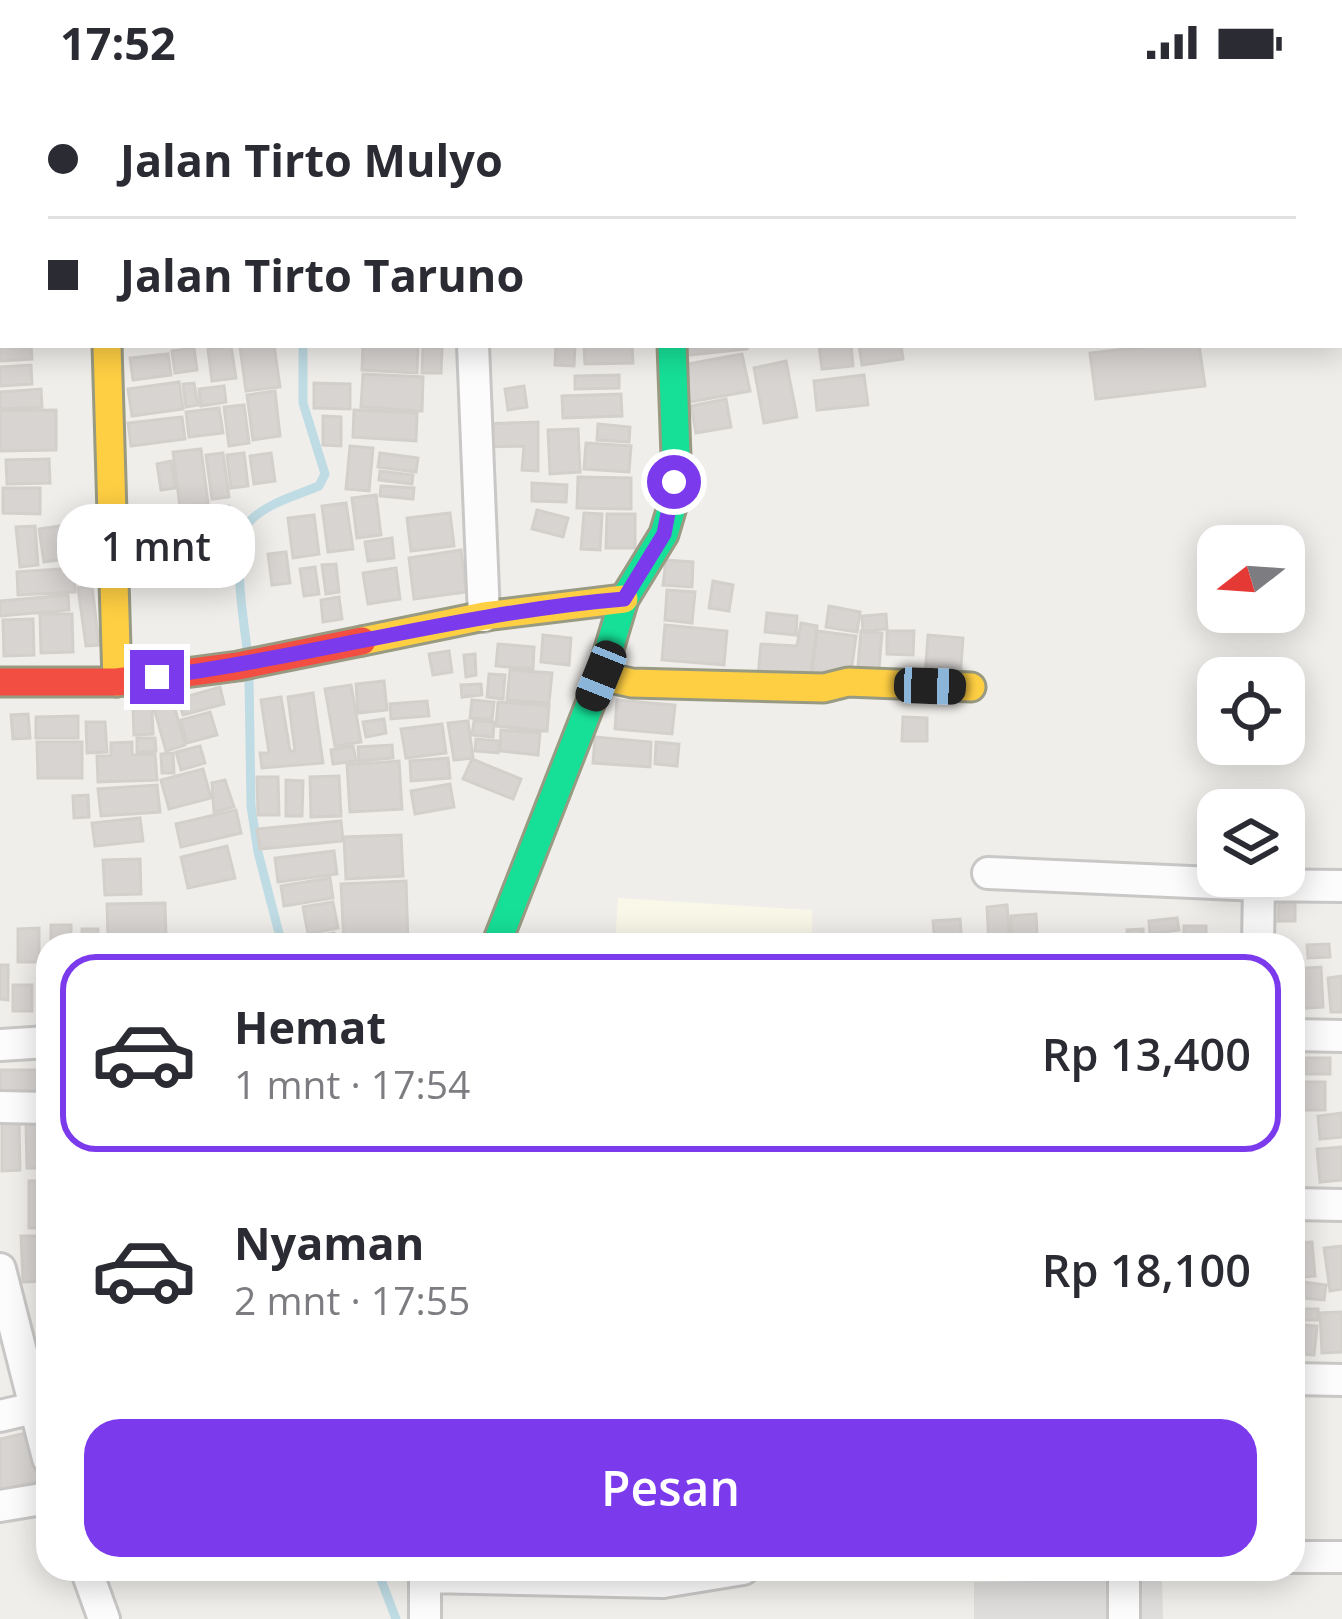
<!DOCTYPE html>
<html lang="id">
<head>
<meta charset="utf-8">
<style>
	body { margin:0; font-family:"Open Sans",sans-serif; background:#f2f2f3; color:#2b2b33; height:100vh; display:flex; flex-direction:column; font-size:45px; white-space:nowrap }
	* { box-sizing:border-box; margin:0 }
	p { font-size:39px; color:#7c7c81 }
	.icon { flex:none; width:66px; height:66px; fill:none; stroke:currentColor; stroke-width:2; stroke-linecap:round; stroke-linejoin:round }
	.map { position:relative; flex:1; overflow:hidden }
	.side { position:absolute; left:36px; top:849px; width:1269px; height:648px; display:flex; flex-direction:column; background:#fff; border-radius:36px; box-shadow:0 6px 30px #0003 }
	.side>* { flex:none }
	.hud { position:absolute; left:0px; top:0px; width:1344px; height:264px; box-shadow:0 6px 30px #0003; display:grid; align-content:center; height:264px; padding:0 48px; background:#fff }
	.needle { width:78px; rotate:253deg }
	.tools { position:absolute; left:1197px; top:441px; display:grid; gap:24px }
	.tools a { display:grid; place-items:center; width:108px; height:108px; border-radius:24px; background:#fff; box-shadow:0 6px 30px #0003; font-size:60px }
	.end { position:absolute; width:54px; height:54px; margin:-27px; border:15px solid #7c3aed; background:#fff; box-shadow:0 0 0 6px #fff }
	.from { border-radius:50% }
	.bubble { position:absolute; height:84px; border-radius:36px; background:#fff; box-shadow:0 6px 30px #0003; font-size:39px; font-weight:600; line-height:84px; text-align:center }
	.car { position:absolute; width:36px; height:72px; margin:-36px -18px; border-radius:15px; box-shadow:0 0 9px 3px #0007; background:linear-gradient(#222 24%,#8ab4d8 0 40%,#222 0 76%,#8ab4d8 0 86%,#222 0) }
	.hud b { display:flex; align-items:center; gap:42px; height:114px; font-size:45px }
	.hud b+b { border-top:3px solid #e1e1e2 }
	.hud i { width:30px; height:30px; background:#2b2b33 }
	ul { padding:21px 0 0; list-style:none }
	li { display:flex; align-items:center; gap:36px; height:198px; margin:0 24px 18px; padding:0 24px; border:6px solid transparent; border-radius:36px }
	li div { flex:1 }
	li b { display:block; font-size:45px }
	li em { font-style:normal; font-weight:600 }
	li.selected { border-color:#7c3aed }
	li>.icon { width:108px; height:108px; stroke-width:1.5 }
	.cta { display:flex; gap:24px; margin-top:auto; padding:24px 48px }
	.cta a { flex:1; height:138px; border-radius:36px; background:#7c3aed; color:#fff; font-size:48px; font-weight:600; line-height:138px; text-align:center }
	.status { display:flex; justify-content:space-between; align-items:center; height:84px; padding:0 60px; background:#fff; direction:ltr }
	.status svg { height:33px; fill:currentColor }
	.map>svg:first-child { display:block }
	.residential { fill:#dfdedc }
	.education { fill:#f8f7e8 }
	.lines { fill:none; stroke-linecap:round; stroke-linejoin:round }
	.stream { stroke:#bfdbe3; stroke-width:9 }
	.building { fill:#d7d4d2; stroke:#d3d0cc; stroke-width:3 }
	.street-casing { stroke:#c9c8c7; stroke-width:36 }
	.fast-casing { stroke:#999a82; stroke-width:33 }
	.slow-casing { stroke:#999a82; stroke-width:33 }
	.jam-casing { stroke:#999a82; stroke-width:33 }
	.street { stroke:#fdfcfc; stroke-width:30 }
	.fast { stroke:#16e098; stroke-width:27 }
	.slow { stroke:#ffcf43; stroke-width:27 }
	.jam { stroke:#f24e42; stroke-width:27 }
	.route { stroke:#7c3aed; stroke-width:15 }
</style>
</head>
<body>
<div class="status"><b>17:52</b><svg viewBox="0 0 49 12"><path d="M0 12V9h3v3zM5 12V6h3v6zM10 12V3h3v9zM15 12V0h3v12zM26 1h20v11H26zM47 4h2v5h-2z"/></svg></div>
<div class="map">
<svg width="1342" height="1535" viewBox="0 0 1342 1535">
	<rect width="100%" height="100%" fill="#f0eeeb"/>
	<!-- residential -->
	<path class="residential" d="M1162,1495L1163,1535H974V1498Z"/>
	<!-- education -->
	<path class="education" d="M618,814L812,826V861H615Z"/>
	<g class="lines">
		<!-- stream -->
		<path class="stream" d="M266,0V3
			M247,565C244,536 229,457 251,436C268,419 297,411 319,402L325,390L303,319V261
			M249,594L251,722L258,768L282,861
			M377,1485L396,1535"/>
	</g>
	<!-- building -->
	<path class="building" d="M0,256L3,261H31L32,275L0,277Z
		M274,261L280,303L246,307L240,263Z
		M363,261H418L417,289L362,286Z
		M556,261H575L574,282L555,281Z
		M584,261H632L633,279L585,280Z
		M688,261H746L747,265L689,271Z
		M819,261H851L853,282L822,285Z
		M859,261H901L903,275L862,281Z
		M1161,261H1199L1205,302L1096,315L1090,269Z
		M231,262L236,294L212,297L208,265Z
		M423,263L442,264L441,289H422Z
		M194,264L197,286L175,289L172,267Z
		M168,270L171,291L133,296L130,274Z
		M742,270L750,307L690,318L683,281Z
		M786,277L797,333L764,339L754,284Z
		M31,281L32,300L0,302V283Z
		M363,290L423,293L422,327L361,323Z
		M619,291V304L575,305V292Z
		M864,291L868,321L817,326L814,297Z
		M179,298L183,325L132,332L128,305Z
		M194,299L198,321L186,323L183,300Z
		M314,299L350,300V325L314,324Z
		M224,302L226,318L201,322L199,305Z
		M524,302L527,323L508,326L505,305Z
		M41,305L42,323L0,325V308Z
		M275,307L280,352L253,356L247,311Z
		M621,310L622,332L563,334L562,312Z
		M726,315L731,343L696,349L691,322Z
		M244,321L249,359L229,362L224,323Z
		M219,324L223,349L189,353L186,328Z
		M56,326V366L0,367V327Z
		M354,326L417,329L416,357L353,353Z
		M323,332L341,333V362L323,361Z
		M182,333L185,355L131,362L128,339Z
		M538,338V387L522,386L524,362L485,363L483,340Z
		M598,340L630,343L629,358L597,356Z
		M578,345L580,388L550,390L548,346Z
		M586,359L631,362L629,388L584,385Z
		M350,362L373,364L369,407L346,405Z
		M201,365L208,419L180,423L173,368Z
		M223,369L229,413L212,415L206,371Z
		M244,369L248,402L231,404L227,371Z
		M271,369L275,397L254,400L250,372Z
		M380,369L418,374L416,388L378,383Z
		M49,375L50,399L7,400L6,376Z
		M171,377L175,404L161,406L157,380Z
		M380,387L413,391L412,400L379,396Z
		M578,393L631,394V425L577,424Z
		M532,399L567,401L566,418L532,417Z
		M381,402L414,404L413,415L380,412Z
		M3,404H40V430L3,429Z
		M376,411L381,451L357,454L352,414Z
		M346,419L353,465L328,468L322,422Z
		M229,422L232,444L218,446L215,423Z
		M537,426L568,434L563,453L532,445Z
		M450,429L454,462L411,467L407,434Z
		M584,429L602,430L600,466L581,465Z
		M607,430H635V464H606Z
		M314,431L319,470L293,474L288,434Z
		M35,442L38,481L20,483L16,443Z
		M60,442L65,475L44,478L39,445Z
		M392,454L394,474L368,477L365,458Z
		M461,466L466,508L414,515L409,474Z
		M286,468L290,499L272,501L268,470Z
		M666,476L693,478L692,503L663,501Z
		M336,480L339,508L326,510L322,481Z
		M315,483L319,510L304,512L300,485Z
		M74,484L75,508L18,511L17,488Z
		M396,484L400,515L368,520L363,489Z
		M713,497L733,501L729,527L709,524Z
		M92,502L99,561L86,562L78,504Z
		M667,506L695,508L692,539L665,536Z
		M68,511L69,526L0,532V517Z
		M339,513L342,535L323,538L321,516Z
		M829,522L860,528L857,548L826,543Z
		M767,529L797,532L796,551L765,548Z
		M40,530H72L73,568L41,569Z
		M886,530L887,545L863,547L862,532Z
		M33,535L34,571L4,572L3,536Z
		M801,539L817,542L810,596L758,592L761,560L797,562Z
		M665,541L727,547L724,581L662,576Z
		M817,547L856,552L850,596L812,591Z
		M861,547L882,549L878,596L857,594Z
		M887,547H914L913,571L887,570Z
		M543,551L571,554L569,581L541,578Z
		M928,551L963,554L960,596L925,593Z
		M498,560L534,563L533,585L496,582Z
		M449,567L452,588L433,591L429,570Z
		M475,570L476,591L466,593L464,571Z
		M510,586L552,589L549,619L507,616Z
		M489,590L505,591L503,615L487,613Z
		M384,597L387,626L358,629L356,600Z
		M481,600L482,611L462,613L461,601Z
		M351,601L361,658L335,662L325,605Z
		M220,603L224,620L183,631L178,615Z
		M313,609L323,679L262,684L260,669H269L261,616L281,613L290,667H295L288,613Z
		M472,616L494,618L492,636L470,634Z
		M617,616L675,621L672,650L615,645Z
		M427,617L429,632L391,635L390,620Z
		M173,618L185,661L166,667L154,624Z
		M498,618L549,622L547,647L496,642Z
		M133,624H152L153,650L134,651Z
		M210,628L217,651L187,659L181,636Z
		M28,630L30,654L13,655L11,631Z
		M78,632V654H36V633Z
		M903,633L927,634V657H902Z
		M384,635L386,649L366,653L363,638Z
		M468,637L473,674L454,676L448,639Z
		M474,637L494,638L493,653L472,651Z
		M86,638H105L107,668L87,669Z
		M442,640L446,669L406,674L401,645Z
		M501,646L540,649L538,671L500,667Z
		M595,653L651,658L650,683L593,679Z
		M137,654H155L156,667L137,668Z
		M476,655L499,657L498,669L475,667Z
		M37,658H82V694H38Z
		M132,658V671L155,670L157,696L98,698L97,672H111V659Z
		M656,658L679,660L677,682L655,680Z
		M392,661L393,674L359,677L358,663Z
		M200,662L205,679L181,686L176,668Z
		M353,662L356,677L333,680L331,666Z
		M173,669L174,689H162L161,670Z
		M448,674L450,694L411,697L410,677Z
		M472,675L521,695L513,715L463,695Z
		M399,677L402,725L350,728L347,681Z
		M203,685L211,714L169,725L161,696Z
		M339,692L341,732L311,733L310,693Z
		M257,693H278L279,731H258Z
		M225,696L234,723L214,728L212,699Z
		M286,696L303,697L302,732H286Z
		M450,700L454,723L415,730L411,707Z
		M157,701L160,728L101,732L98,705Z
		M88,711L89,733L74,734L73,712Z
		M236,726L241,749L181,763L176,740Z
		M140,734L143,757L95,762L92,739Z
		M341,737L343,757L260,765L257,745Z
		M401,751L403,792L346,795L344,753Z
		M227,762L235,794L188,804L181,773Z
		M334,767L337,790L278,798L275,774Z
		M140,775L141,810L105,811L103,776Z
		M330,794L333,814L284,822L281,802Z
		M406,797L408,861H344L341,800Z
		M333,818L338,844L308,850L303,823Z
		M1279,818H1295V837H1278Z
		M165,819L166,853L108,855L107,820Z
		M1007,821L1010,861H989L987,823Z
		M1036,830L1037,852L1012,854L1011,832Z
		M1177,834L1179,846L1150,850L1149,837Z
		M960,835L962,861H935L933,837Z
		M51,841H71V861H51Z
		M1184,842H1206V856H1184Z
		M39,844V878H18V845Z
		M82,845H98V861H82Z
		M1143,845L1144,861H1128L1127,846Z
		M334,849L336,861H297L296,856Z
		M1329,860L1330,873L1308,874L1307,861Z
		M0,881H8V916L0,915Z
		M1321,883L1323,923L1293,925V885Z
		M1342,892V928H1331L1328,894Z
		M13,901H32V927H13Z
		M1306,974H1330V990H1306Z
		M0,986H39L40,1015H0Z
		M1299,998H1325V1026H1299Z
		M1342,1029V1053L1320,1055L1318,1032Z
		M26,1037H48V1084H27Z
		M2,1038H19L20,1086L2,1087Z
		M1342,1063V1096L1320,1098L1317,1065Z
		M29,1097H48V1144H29Z
		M21,1152H48V1197L23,1198Z
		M1312,1158L1315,1192L1293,1194V1159Z
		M1342,1162V1205L1330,1207L1324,1164Z
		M1303,1198L1326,1201L1324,1216L1301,1214Z
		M1293,1225H1318V1236H1293Z
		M1342,1228V1268L1322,1269L1320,1229Z
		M1293,1240L1317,1242L1314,1271L1293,1269Z
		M26,1349L38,1397L0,1406V1355Z"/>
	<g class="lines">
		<!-- street casing -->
		<g class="street-casing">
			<path id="street" d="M140,0L141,3
				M657,0L658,3
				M943,0L944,3
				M245,3L247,0
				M1130,3L1147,0
				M0,142L3,138
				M473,261L484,532
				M988,789L1259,801L1258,861
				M1259,801L1342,802
				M1293,951L1342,952
				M0,961L48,958
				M0,1023L48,1024
				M1293,1120L1342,1121
				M0,1185L48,1374
				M1293,1295L1342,1296
				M0,1332L34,1324
				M0,1422L48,1414
				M1293,1473H1342
				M86,1485L104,1535
				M1124,1485V1535
				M425,1493L663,1498L743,1485
				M425,1535V1485"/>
		</g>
		<!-- fast casing -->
		<g class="fast-casing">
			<path id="fast" d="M496,861L601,592L624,515L664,450L672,423L676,372L672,261"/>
		</g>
		<!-- slow casing -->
		<g class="slow-casing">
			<path id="slow" d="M107,261L117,598
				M362,557L484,532L624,515
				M601,592L632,599L824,604L848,598L971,603"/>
		</g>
		<!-- jam casing -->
		<g class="jam-casing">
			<path id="jam" d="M0,598H117L238,582L362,557"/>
		</g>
		<!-- street -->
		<use href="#street" class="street"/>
		<!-- fast -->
		<use href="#fast" class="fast"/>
		<!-- slow -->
		<use href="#slow" class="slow"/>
		<!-- jam -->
		<use href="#jam" class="jam"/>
	</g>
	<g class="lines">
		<!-- route -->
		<path class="route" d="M157,593C314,572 466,528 624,515L664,450L674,398"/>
	</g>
</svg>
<div class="tools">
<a><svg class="needle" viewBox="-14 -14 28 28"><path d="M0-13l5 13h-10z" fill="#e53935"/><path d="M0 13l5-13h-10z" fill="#7c7c81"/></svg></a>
<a><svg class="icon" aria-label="locate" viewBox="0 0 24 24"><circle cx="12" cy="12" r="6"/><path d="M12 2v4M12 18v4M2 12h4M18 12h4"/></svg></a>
<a><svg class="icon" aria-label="layers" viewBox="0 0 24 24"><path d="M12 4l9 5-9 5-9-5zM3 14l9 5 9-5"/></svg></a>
</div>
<i class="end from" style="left:674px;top:398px"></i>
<i class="end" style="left:157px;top:593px"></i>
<div class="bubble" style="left:57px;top:420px;width:198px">1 mnt</div>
<i class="car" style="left:601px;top:592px;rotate:202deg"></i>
<i class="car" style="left:930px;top:602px;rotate:92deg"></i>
<div class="hud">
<b><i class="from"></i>Jalan Tirto Mulyo</b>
<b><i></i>Jalan Tirto Taruno</b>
</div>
<section class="side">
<ul>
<li class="selected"><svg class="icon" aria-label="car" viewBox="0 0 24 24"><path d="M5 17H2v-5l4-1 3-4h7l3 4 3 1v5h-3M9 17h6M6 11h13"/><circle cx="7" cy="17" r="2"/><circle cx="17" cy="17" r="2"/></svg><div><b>Hemat</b><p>1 mnt · 17:54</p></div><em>Rp 13,400</em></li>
<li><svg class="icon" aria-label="car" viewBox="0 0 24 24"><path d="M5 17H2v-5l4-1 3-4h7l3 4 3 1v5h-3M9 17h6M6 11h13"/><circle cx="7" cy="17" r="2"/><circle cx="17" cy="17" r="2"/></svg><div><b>Nyaman</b><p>2 mnt · 17:55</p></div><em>Rp 18,100</em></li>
</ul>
<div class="cta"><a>Pesan</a></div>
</section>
</div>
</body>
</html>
